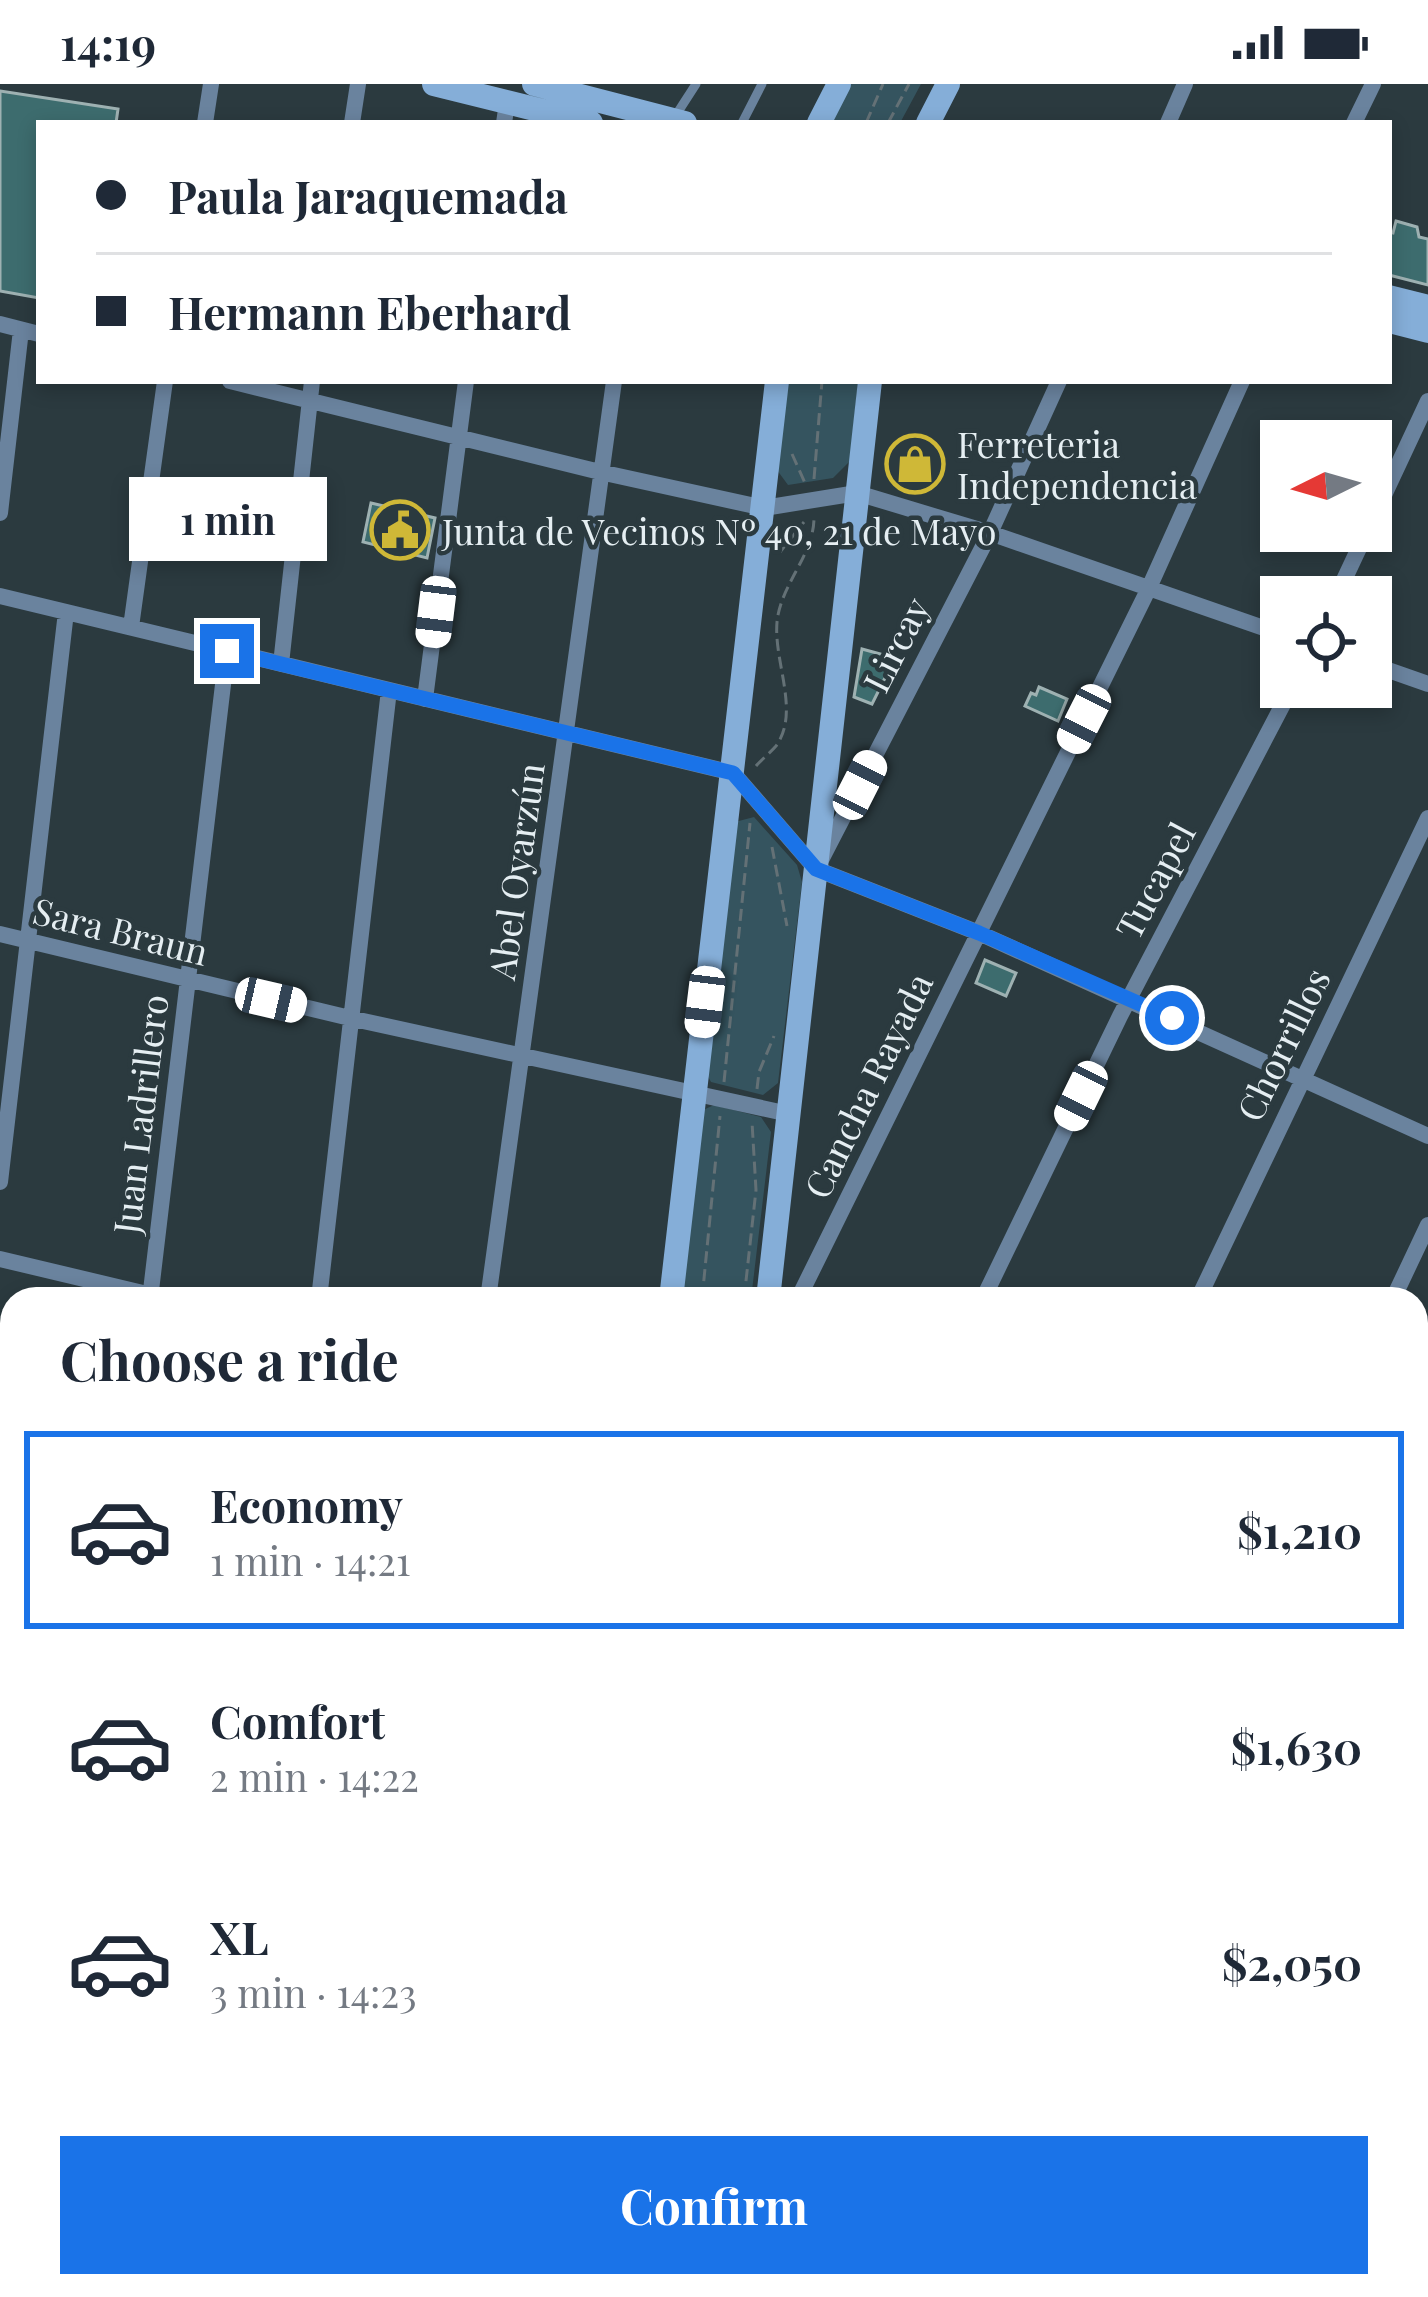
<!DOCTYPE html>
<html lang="en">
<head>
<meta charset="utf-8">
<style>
	body { margin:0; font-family:"Playfair Display",serif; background:#f2f2f3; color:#1f2937; height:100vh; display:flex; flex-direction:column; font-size:45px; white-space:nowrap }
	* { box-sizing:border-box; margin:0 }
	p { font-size:39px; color:#747a83 }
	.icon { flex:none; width:66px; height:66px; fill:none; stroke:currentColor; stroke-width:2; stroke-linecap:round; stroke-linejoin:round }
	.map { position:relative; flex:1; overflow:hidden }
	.details { position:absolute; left:0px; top:1203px; width:1428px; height:1011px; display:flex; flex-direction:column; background:#fff; border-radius:36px 36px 0 0; box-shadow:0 6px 18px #0003 }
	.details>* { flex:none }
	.top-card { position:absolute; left:36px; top:36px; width:1356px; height:264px; border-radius:0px; box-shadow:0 6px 18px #0003; display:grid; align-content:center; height:264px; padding:0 60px; background:#fff }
	.needle { width:78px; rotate:265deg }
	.controls { position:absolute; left:1260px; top:336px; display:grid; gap:24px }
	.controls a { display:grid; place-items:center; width:132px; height:132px; border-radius:0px; background:#fff; box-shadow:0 6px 18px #0003; font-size:60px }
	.end { position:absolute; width:54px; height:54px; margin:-27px; border:15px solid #1a73e8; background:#fff; box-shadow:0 0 0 6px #fff }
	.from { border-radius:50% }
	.bubble { position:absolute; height:84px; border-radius:0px; background:#fff; box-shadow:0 6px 18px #0003; font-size:39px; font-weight:700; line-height:84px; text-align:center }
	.car { position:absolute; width:36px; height:72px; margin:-36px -18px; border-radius:15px; box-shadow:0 0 9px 3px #0007; background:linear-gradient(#fff 24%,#345 0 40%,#fff 0 76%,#345 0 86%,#fff 0) }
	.top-card b { display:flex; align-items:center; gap:42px; height:114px; font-size:45px }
	.top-card b+b { border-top:3px solid #e0e1e3 }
	.top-card i { width:30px; height:30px; background:#1f2937 }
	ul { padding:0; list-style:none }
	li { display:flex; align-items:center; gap:36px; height:198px; margin:0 24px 18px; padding:0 36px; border:6px solid transparent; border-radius:0px }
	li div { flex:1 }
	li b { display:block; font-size:45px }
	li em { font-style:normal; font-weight:700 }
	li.on { border-color:#1a73e8 }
	li>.icon { width:108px; height:108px; stroke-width:1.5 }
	h2 { padding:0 60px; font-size:54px; line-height:144px }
	.action { display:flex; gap:24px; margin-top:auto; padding:24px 60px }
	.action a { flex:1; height:138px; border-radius:0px; background:#1a73e8; color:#fff; font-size:48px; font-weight:700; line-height:138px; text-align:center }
	.status { display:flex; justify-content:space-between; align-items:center; height:84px; padding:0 60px; background:#fff; direction:ltr }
	.status svg { height:33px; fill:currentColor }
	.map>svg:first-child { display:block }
	.green { fill:#35545f }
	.building { fill:#3d6c6e; stroke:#9eb1b2; stroke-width:3 }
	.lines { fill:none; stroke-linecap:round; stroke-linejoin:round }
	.path { stroke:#647176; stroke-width:3; stroke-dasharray:12 6; stroke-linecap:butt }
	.service { stroke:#6a839e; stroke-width:9 }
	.minor { stroke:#6a839e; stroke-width:16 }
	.tertiary { stroke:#6a839e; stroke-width:21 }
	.secondary { stroke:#85aed8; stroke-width:24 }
	.route { stroke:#1a73e8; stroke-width:15 }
	.labels { text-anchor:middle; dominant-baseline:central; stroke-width:9; stroke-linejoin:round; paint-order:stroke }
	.poi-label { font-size:36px; fill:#e5eef2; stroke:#2b3a3f; text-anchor:start }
	.street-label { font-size:36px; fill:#e5eef2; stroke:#2b3a3f }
</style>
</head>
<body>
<div class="status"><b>14:19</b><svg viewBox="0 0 49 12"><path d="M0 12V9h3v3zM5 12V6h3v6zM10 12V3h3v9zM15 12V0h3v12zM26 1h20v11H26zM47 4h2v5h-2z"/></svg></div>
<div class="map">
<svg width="1428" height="2213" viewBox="0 0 1428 2213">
	<rect width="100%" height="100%" fill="#2b3a3f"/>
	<!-- green -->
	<path class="green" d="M845,0H921L900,39H825Z
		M786,297H858L850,377L833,394L788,401L777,386Z
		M754,733L797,781L802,798L778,999L763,1011L711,998L703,983L735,738Z
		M714,1021L761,1033L771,1048L751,1215H680L701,1027Z"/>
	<!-- building -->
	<path class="building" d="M0,7L118,25L116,39H39V214L0,207Z
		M1396,137L1417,143L1419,153L1428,155V201L1389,191V148L1393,149Z
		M371,419L435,434L427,474L363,458Z
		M862,565L895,574L872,620L854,613Z
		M1039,603L1067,615L1058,637L1025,622L1031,609L1036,611Z
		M985,876L1016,889L1006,912L976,899Z"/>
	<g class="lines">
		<!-- path -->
		<path class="path" d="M866,39L883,0
			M888,39L909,0
			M792,370L805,399
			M814,395L822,297
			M780,468L804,438
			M756,682C762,675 770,669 776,662C802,626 770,572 778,531C785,496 813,470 814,435
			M772,763L787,842
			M724,998L750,739
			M757,1005L759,988L774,952
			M702,1215L720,1032
			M744,1215L756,1106L752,1038"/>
		<!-- service -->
		<path class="service" d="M676,31L696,0
			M742,39L762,0"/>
		<!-- minor -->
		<path class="minor" d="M205,39L211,0
			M352,39L358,0
			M504,39L507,19
			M1168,39L1185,0
			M1354,39L1373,0
			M0,240L39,250
			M230,297L600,388L764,424L857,409L990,449L1281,550
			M0,429L21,246
			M1371,439L1428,317
			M0,512L733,689L816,785L979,849L1428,1052
			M1336,513L1367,447
			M131,543L165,297
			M281,580L312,297
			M1371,580L1428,600
			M425,615L466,297
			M822,774L990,449L1059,297
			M0,850L354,935L789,1030
			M0,1098L66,528
			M0,1175L168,1215
			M150,1215L227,567
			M319,1215L389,606
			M488,1215L614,297
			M798,1215L1148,506L1242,297
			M983,1215L1120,932L1292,603
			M1198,1215L1428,734
			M1393,1215L1428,1141
			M0,1373L12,1375
			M0,1567L12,1570
			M1416,1614L1428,1576
			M1416,1701L1428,1705
			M0,1796L12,1798
			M1416,1845L1428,1849
			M1416,1936L1428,1940
			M0,2032L12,2034
			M1416,2080L1428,2084
			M0,2148L12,2151
			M1416,2182L1428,2186
			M214,2202L258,2213
			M604,2202L620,2213
			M9,2213L12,2202
			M281,2213L283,2202
			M977,2213L979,2202
			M1122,2213L1124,2202
			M1272,2213L1273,2202
			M1348,2213L1350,2202"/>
		<!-- tertiary -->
		<path class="tertiary" d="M1416,1538L1428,1541"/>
		<!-- secondary -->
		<path class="secondary" d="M434,0L591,39
			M534,0L685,39
			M819,39L839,0
			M928,39L948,0
			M1389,213L1428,223
			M1389,237L1428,247
			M671,1215L777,297
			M768,1215L870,297
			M563,2213L564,2202
			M654,2213L656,2202"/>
	</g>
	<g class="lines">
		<!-- route -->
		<path class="route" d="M227,567L733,689L816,785L979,849L1172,934"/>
	</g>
	<!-- icons -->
	<defs>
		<g id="shop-ring" transform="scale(3)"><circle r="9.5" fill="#2b3a3f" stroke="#cfb837" stroke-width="1.5"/><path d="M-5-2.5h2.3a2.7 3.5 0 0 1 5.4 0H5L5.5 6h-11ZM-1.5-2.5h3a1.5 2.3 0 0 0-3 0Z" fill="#cfb837"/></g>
		<g id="civic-ring" transform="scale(3)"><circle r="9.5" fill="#2b3a3f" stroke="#cfb837" stroke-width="1.5"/><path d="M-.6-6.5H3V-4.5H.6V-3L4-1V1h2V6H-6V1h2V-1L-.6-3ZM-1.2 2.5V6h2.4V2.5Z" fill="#cfb837"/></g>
	</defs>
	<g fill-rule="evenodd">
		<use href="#shop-ring" x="915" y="380"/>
		<use href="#civic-ring" x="400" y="446"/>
	</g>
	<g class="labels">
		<!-- poi labels -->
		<g class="poi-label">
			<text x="957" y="359">Ferreteria<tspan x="957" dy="41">Independencia</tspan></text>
			<text x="442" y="446">Junta de Vecinos Nº 40, 21 de Mayo</text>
		</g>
		<!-- street labels -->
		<g class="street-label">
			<text transform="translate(895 560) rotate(-63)">Lircay</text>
			<text transform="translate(515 787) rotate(-82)">Abel Oyarzún</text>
			<text transform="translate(1154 796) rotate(-62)">Tucapel</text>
			<text transform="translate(121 846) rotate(14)">Sara Braun</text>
			<text transform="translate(1282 960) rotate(-64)">Chorrillos</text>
			<text transform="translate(867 1001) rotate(-64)">Cancha Rayada</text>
			<text transform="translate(139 1030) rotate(-83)">Juan Ladrillero</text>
		</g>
	</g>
</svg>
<div class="controls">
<a><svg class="needle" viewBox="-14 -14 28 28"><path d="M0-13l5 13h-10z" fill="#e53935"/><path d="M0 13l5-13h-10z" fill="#747a83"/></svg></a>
<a><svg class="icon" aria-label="locate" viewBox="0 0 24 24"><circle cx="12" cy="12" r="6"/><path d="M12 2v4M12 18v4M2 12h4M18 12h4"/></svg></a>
</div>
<i class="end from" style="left:1172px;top:934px"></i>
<i class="end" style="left:227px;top:567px"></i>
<div class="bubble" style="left:129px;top:393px;width:198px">1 min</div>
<i class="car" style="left:436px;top:528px;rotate:187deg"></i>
<i class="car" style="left:1084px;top:635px;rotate:207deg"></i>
<i class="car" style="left:860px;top:701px;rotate:27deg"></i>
<i class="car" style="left:271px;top:916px;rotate:103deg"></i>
<i class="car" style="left:705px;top:918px;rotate:187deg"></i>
<i class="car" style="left:1081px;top:1012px;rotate:206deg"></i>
<div class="top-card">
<b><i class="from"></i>Paula Jaraquemada</b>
<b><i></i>Hermann Eberhard</b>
</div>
<section class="details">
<h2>Choose a ride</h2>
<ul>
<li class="on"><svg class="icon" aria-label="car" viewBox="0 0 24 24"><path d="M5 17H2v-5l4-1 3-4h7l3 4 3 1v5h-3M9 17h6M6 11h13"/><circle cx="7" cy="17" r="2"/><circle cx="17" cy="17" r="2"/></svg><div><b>Economy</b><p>1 min · 14:21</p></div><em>$1,210</em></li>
<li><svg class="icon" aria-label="car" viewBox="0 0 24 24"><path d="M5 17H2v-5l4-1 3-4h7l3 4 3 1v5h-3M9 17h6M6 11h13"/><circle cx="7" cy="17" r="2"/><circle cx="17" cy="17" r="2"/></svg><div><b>Comfort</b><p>2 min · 14:22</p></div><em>$1,630</em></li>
<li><svg class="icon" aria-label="car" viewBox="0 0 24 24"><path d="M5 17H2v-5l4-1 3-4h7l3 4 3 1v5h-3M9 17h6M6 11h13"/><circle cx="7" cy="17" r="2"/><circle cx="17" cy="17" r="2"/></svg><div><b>XL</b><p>3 min · 14:23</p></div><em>$2,050</em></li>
</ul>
<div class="action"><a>Confirm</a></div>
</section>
</div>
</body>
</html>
